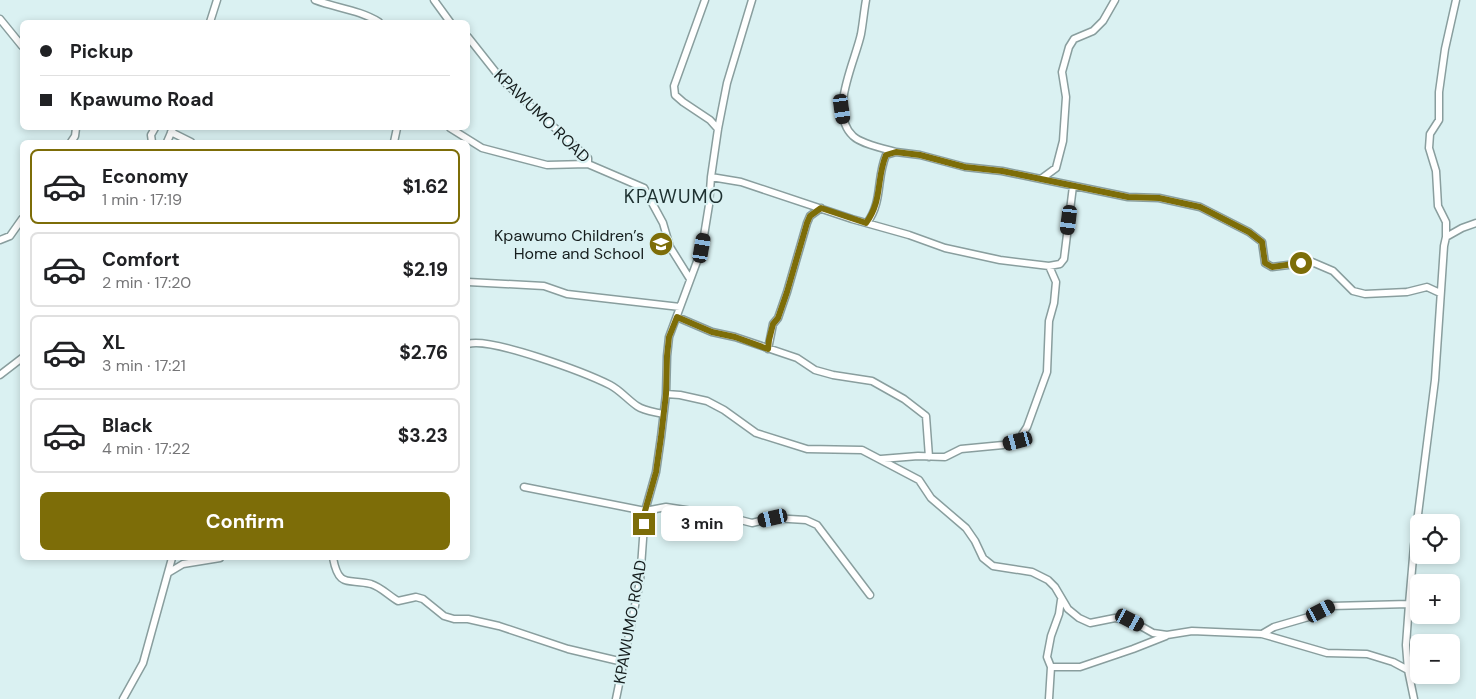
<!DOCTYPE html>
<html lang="en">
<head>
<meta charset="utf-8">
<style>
	body { margin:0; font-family:"DM Sans",sans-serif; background:#f6f6f6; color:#202124; height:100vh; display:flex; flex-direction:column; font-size:19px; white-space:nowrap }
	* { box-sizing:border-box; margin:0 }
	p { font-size:16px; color:#757577 }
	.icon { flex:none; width:28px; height:28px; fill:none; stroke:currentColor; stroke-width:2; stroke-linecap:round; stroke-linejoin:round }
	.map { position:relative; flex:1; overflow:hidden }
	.details { position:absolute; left:20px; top:140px; width:450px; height:420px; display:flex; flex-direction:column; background:#fff; border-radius:8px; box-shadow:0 2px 8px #0003 }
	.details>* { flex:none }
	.banner { position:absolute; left:20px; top:20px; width:450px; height:110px; border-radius:8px; box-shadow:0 2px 8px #0003; display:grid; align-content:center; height:110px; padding:0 20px; background:#fff }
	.fabs { position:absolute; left:1410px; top:514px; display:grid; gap:10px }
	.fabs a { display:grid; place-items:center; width:50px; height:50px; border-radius:8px; background:#fff; box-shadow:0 2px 8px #0003; font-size:25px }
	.end { position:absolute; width:22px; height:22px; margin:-11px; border:6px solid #7d6d08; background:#fff; box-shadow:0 0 0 2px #fff }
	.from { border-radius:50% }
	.bubble { position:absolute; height:35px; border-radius:8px; background:#fff; box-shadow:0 2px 8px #0003; font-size:16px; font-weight:700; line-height:35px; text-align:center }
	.car { position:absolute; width:15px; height:30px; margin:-15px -8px; border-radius:6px; box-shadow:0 0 4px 1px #0007; background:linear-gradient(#222 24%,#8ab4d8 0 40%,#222 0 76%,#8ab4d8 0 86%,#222 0) }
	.banner b { display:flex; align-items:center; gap:18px; height:48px; font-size:19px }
	.banner b+b { border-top:1px solid #e0e0e0 }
	.banner i { width:12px; height:12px; background:#202124 }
	ul { padding:9px 0 0; list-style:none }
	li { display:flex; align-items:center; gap:15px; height:75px; margin:0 10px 8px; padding:0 10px; border:2px solid #e0e0e0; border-radius:8px }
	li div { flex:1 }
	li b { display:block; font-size:19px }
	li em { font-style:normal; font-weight:700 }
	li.active { border-color:#7d6d08 }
	li>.icon { width:45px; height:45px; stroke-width:1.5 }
	.primary-button { display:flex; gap:10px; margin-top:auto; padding:10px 20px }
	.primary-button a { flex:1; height:58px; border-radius:8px; background:#7d6d08; color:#fff; font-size:20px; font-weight:700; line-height:58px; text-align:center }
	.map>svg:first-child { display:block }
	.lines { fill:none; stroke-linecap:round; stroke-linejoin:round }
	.minor-casing { stroke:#899e9e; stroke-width:9 }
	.minor { stroke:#fff; stroke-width:6 }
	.route { stroke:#7d6d08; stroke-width:6 }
	.labels { text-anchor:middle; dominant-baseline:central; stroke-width:4.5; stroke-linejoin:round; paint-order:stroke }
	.street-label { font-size:16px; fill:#151d1d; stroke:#daf1f2 }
	.poi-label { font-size:16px; fill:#151d1d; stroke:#daf1f2; text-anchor:end }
	.quarter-label { font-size:19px; letter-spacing:1px; fill:#1e3131; stroke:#daf1f2 }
</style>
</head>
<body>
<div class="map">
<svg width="1476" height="699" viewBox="0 0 1476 699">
	<rect width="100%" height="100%" fill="#daf1f2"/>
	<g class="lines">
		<!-- minor casing -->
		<g class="minor-casing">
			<path id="minor" d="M315,0C336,8 360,10 379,22
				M434,0L450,22
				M705,0L674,86L675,95L683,102L710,120L718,129
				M866,0C864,11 863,23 861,34C855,62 828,113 853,136C861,144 885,149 896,152
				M0,19L22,46
				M210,22L217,0
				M468,37L502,80L588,158V164L644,188L663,223L670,247L690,279
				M450,128L482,148L547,165L588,164
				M171,132L191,142
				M71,142L75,136L76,128
				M152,142L151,135L155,128
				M167,142L173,128
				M394,142L397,128
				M711,177L741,182L852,219L909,235L945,248L1000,260L1049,266L1060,264L1064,259L1073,186
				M1041,179L1056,168L1063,141L1066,97L1062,72L1069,47L1074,39L1093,31L1103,21L1115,0
				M867,223C883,201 876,179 886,155L896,152L920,155L965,167L1002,171L1128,197L1159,198L1200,207L1249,232L1262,242L1265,263L1272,267L1312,262L1333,271L1353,291L1365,294L1407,292L1427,287L1440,293
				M1446,237L1462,228L1476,223
				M0,240L10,236L22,219
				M468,282L544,286L567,294L680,307
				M677,317L712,332L735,337L797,358L815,370L833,375L872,381L904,399L926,416L929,457
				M468,344C491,337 586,373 610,385C620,390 628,400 637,406C644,411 655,412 663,414
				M768,349L773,324L778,318L787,292L807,223L810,216L821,208
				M0,375L22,358
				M666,394L680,395L707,401L724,410L756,433L807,449L862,450L919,480L931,498L966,528L975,541L983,558L993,566L1032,572L1048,580L1055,587L1068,609L1079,618L1090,623L1115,618L1130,620L1153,633L1167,635L1192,631L1262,634L1327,653L1367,654L1393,662L1408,670
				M881,459L918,456L945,457L961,449L1003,445L1018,441L1027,427L1047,372L1049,321L1054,303L1056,282L1049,266
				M524,487L645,511L666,507L725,516L752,523L773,518L806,520L817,525L870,595
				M333,558C339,589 348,578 371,584C381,587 389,596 398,601L416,597L423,599L444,616L454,619H468L499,626L568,649L623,662
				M168,573L183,564L220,558
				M1262,634L1274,627L1312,616L1331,606L1409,604
				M1051,667H1080L1133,649L1166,636
				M123,699L143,663L172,558
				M616,699L640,581L645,511L656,472L661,437L666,394L667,356L669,337L702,248L709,205L711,177L718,129L727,83L752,0
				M1049,699L1051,667L1047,657L1051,636L1059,614L1061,600
				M1414,699L1408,670L1406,645L1409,604L1414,546L1435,380L1444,246L1446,237V222L1438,206L1436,171L1429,148L1430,134L1439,120V92L1445,49L1456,0"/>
		</g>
		<!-- minor -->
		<use href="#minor" class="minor"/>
	</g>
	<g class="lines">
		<!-- route -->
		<path class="route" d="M644,524L645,511L656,472L661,437L666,394L667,356L669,337L677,317L712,332L735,337L768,349L769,340L773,324L778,318L787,292L807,223L810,216L821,208L866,223C883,200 876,179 886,155L896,152L920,155L965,167L1002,171L1128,197L1159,198L1200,207L1249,232L1262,242L1265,263L1272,267L1301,263"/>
	</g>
	<!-- icons -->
	<defs>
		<g id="school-disc" transform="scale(1.25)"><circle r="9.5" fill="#7d6d08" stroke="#daf1f2"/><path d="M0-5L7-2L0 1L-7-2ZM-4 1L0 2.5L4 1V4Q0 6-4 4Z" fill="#fff"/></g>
	</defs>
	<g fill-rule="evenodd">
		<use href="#school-disc" x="661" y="244"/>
	</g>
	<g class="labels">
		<!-- street labels -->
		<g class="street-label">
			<text transform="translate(542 116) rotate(44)">KPAWUMO ROAD</text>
			<text transform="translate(630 622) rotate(-80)">KPAWUMO ROAD</text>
		</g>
		<!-- poi labels -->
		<g class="poi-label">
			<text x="644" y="235">Kpawumo Children’s<tspan x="644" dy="18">Home and School</tspan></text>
		</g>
		<!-- quarter labels -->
		<g class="quarter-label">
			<text x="674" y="196">KPAWUMO</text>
		</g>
	</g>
</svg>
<div class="fabs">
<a><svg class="icon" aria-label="locate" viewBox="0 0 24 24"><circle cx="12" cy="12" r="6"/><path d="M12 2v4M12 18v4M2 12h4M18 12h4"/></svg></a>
<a>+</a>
<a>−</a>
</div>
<i class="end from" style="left:1301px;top:263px"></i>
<i class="end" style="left:644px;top:524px"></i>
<div class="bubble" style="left:661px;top:506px;width:82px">3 min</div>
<i class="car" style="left:842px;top:109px;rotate:172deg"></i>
<i class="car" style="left:1069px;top:220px;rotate:187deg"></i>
<i class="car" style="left:702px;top:248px;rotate:10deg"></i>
<i class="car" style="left:1018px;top:441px;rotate:255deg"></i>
<i class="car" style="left:773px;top:518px;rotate:257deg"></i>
<i class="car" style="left:1321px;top:611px;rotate:63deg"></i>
<i class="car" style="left:1130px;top:620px;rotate:118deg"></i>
<div class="banner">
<b><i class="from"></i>Pickup</b>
<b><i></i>Kpawumo Road</b>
</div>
<section class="details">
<ul>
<li class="active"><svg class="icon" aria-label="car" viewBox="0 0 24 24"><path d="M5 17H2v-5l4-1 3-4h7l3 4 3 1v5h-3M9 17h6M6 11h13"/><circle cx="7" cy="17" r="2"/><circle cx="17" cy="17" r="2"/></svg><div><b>Economy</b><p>1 min · 17:19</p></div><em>$1.62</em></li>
<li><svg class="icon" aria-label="car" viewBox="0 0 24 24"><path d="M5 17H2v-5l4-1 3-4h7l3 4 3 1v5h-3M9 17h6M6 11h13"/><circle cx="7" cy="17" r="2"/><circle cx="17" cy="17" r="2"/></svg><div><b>Comfort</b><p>2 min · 17:20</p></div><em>$2.19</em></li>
<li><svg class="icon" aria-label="car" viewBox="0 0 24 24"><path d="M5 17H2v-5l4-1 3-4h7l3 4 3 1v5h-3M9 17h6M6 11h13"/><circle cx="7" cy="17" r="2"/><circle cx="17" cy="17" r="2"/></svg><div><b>XL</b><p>3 min · 17:21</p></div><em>$2.76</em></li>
<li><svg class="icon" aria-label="car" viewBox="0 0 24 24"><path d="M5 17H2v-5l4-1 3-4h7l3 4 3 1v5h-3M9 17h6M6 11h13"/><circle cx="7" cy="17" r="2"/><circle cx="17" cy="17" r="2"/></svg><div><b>Black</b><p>4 min · 17:22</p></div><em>$3.23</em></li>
</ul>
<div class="primary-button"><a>Confirm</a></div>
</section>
</div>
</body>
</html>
